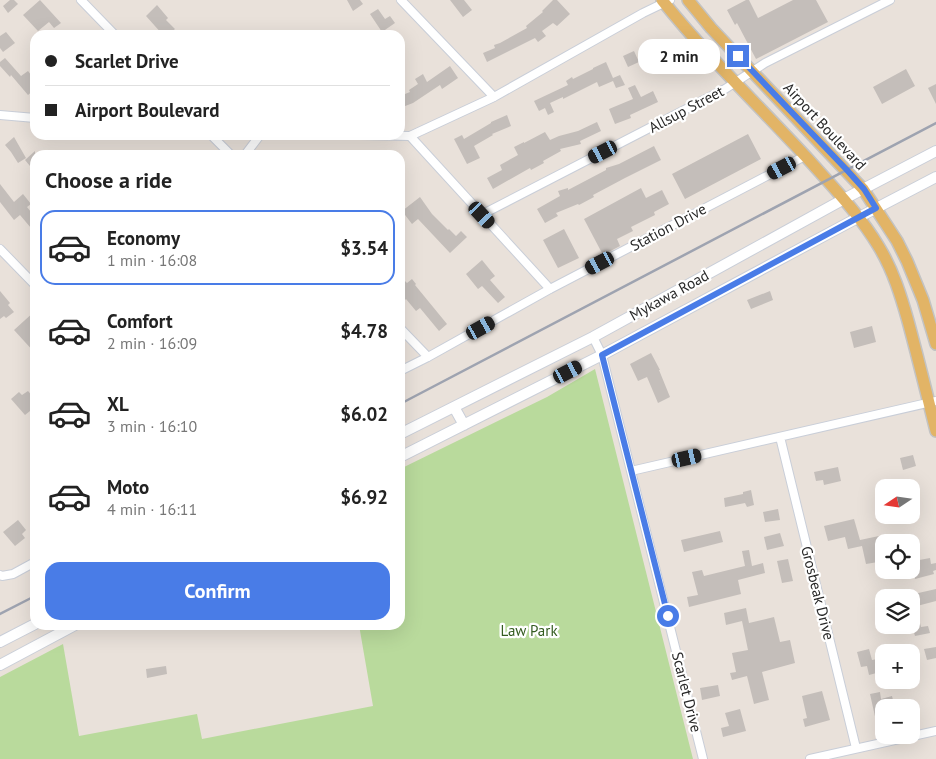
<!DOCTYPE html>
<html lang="en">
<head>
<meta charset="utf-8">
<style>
	body { margin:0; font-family:"PT Sans",sans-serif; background:#f6f6f6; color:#222; height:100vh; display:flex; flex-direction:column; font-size:19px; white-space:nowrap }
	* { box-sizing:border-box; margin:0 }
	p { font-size:16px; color:#767676 }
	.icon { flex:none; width:28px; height:28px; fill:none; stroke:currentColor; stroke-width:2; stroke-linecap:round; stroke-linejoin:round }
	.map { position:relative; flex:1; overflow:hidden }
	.side { position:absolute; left:30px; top:150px; width:375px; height:480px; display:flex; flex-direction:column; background:#fff; border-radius:15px; box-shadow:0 5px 20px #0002 }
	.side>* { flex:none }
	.banner { position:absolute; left:30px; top:30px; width:375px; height:110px; border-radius:15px; box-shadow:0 5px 20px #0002; display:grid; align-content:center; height:110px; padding:0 15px; background:#fff }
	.needle { width:32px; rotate:257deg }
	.buttons { position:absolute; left:875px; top:479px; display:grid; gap:10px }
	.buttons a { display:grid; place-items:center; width:45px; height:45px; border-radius:10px; background:#fff; box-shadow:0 5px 20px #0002; font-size:25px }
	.end { position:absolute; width:22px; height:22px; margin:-11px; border:6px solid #497ce7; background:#fff; box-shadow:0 0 0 2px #fff }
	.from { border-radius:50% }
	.bubble { position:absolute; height:35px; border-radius:15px; background:#fff; box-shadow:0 5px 20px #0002; font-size:16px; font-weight:700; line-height:35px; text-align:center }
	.car { position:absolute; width:15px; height:30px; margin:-15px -8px; border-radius:6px; box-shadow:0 0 4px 1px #0007; background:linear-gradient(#222 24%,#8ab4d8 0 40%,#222 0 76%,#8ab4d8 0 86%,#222 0) }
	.banner b { display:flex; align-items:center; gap:18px; height:48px; font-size:19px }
	.banner b+b { border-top:1px solid #e0e0e0 }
	.banner i { width:12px; height:12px; background:#222 }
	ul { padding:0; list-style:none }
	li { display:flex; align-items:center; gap:15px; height:75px; margin:0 10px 8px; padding:0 5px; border:2px solid transparent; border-radius:15px }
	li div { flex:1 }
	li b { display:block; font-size:19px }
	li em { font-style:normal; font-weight:700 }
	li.active { border-color:#497ce7 }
	li>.icon { width:45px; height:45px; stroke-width:1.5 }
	h2 { padding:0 15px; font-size:22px; line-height:60px }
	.button { display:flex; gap:10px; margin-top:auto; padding:10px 15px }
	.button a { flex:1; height:58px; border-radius:15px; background:#497ce7; color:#fff; font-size:20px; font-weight:700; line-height:58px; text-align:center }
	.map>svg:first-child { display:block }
	.green { fill:#b9da9c }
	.building { fill:#c4beba }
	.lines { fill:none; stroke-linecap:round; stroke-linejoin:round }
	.minor-casing { stroke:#c9ced8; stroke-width:10 }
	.secondary-casing { stroke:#c9ced8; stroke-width:12 }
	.primary-casing { stroke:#c3c3c3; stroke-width:14 }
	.minor { stroke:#fff; stroke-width:8 }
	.secondary { stroke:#fff; stroke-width:10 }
	.primary { stroke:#e2b466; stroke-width:11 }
	.rail { stroke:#9ea3b0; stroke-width:2.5 }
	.route { stroke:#497ce7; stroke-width:6 }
	.labels { text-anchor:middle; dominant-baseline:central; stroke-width:4.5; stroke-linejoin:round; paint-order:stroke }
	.street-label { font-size:15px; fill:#282828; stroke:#fff }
	.park-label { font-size:15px; fill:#345c20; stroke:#fff }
</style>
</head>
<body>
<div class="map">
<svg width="936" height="759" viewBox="0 0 936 759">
	<rect width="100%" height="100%" fill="#e9e1da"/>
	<!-- green -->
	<path class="green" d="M595,369L693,759H0V677L63,644L79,736L197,714L202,739L373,706L359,625H400V469L547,397Z"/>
	<!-- building -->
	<path class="building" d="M10,0H14L18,4L8,13L3,6Z
		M40,0L61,23L54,28L49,22L38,31L23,15Z
		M347,0H360L363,4L353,11Z
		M450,0H464L472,10L463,17Z
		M553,0H557L570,14L557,26L553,23L542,31L546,36L538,42L535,38L487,62L483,53L495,48L494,45L500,43L527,28L526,26L543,12L542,11Z
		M746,0H749L758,18L793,0H816L828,22L756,59L737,23L735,25L727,10Z
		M157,5L168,18L166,20L175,29L168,35H163L146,16Z
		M378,9L385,19L390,16L395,23L382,32L370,14Z
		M6,32L15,43L3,52L0,48V36Z
		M634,51L639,62L628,67L623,56Z
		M5,58L21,76L28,71L35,80V89L28,95L11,75L10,77L0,66V62Z
		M606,62L613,78L620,75L625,85L616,88L613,81L599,87L597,82L563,99V97L550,103L554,112L548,115L545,108L539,111L534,101L568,85L566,81L572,77L573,79L593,69V68Z
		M450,66L458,78L442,89L440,85L413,103L400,108V96L410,92L409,90L418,84L415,79L423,74L427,82Z
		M906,69L915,86L882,104L873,87Z
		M936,84V104L928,88Z
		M635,85L641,97L653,91L658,102L630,115L631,118L615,124L609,109L633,99L628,88Z
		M507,115L511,126L492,134L493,135L474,146L480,158L467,164L454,139L462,135L464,139L491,123V122Z
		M597,122L601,131L580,141L581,144L560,149L561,151L543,161L544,163L531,170L530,168L493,189L487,178L502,170L500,165L518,155L514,147L524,142V143L545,132L550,140L559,136L578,131Z
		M748,134L761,159L685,199L672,174Z
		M14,137L26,158L18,163L11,152L5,145Z
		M654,146L661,160L625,178L593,195L594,197L579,205L578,204L556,213L558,216L545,223L537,209L560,196L558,191L568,188V190L606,170V168L619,164Z
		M35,151V172L25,160Z
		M0,184L14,202L23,194L31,204L27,207L35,217V224L31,228L20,215L14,220L0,202Z
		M641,188L646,198L662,190L669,204L654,212L655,215L631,227L633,231L617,239L620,246L603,255L584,219Z
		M420,197L432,214L448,230L449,229L456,236L461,231L467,237L450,253L418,219L412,224L402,211Z
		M564,229L579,258L558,268L543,240Z
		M482,260L495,276L490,280L505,297L498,303L482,286L478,289L466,274Z
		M400,276L407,283L412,279L416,284L415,285L447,324L439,331L420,308L416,311L406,299L400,305Z
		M0,291L10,303L8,305L14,312L6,318L4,316L0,319Z
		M770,291L773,300L751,309L747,300Z
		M35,311V353L14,330Z
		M872,326L876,342L854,348L850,332Z
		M651,353L660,370H659L670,397L658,403L647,377L638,381L630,364Z
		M28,391L35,399V407L25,415L11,399L19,392L22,395Z
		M913,455L916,466L903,470L900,458Z
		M838,467L841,481L824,485L823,480L816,481L814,472Z
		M751,490L754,505L747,507L745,503L725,507L724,498L743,494V492Z
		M778,509L780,520L765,522L763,512Z
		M854,519L860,540L879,536L884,561L866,564L862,546L848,549L845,537L828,541L824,526Z
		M18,520L26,530L22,534L25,538L15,546L3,532Z
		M720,531L723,542L684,552L681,540Z
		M780,533L784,546L767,550L764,537Z
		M749,550L752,566L763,563L765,573L738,580L741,594L689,607L687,597L698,595L692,572L702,570L704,576L745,566L742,551Z
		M930,558L931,564L936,563V570L933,571L934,574L915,579L914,572L917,571L914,561Z
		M788,559L793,581L782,583L777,561Z
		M936,589V601L917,606L914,594Z
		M746,608L749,623L774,617L780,642L790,640L795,663L762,672L769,700L754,704L747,676L732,680L730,673L736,672L732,653L748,650L742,621L726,625L724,613Z
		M917,611L921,627L928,626L930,633L915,636L911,622V612Z
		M936,647V658L927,660L924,649Z
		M869,649L872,660L878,659L879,663L884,662V671L869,675L867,666L861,667L857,652Z
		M166,666L167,674L147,678L146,669Z
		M718,685L720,696L702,700L700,688Z
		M822,691L830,720L805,727L803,719L807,718L802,696Z
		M880,692L881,699L892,696L895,708H884V720L876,721L870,694Z
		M740,709L746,731L723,737L721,728L729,726L725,713Z"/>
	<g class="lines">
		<!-- minor casing -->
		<g class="minor-casing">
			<path id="minor" d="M81,0L115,35
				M401,0L494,97
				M0,115L35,118
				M211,135L231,155
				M359,135L410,136L494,97L643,13L670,0
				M410,136L550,289
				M245,155L260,135
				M481,215L725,89L765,63L890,0
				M0,249L35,285
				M400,328L428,357
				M593,337L602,355L703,759
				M400,371L428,357L550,289L805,156
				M780,437L856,748
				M631,471L936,401
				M0,575L2,576L13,574L35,562
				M810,759L936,731"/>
		</g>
		<!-- secondary casing -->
		<g class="secondary-casing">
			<path id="secondary" d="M454,407L464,425
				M400,434L593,337L844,199L936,151
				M400,457L602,355L848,223L936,177
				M0,642L35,624
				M0,665L75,625"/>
		</g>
		<!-- primary casing -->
		<g class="primary-casing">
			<path id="primary" d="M662,0C707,56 759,106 808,159C833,187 860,215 879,247C893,270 901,296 908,321C918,358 927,395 936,431
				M688,0L711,28L863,189L897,241L907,261L923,300L936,344"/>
		</g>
		<!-- minor -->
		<use href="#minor" class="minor"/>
		<!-- secondary -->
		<use href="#secondary" class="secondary"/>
		<!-- primary -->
		<use href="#primary" class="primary"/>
		<!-- rail -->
		<path class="rail" d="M400,404L936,123
			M0,614L35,596"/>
	</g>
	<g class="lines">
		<!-- route -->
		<path class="route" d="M668,616L602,355L876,208L864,189L846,169L738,56"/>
	</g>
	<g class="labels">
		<!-- street labels -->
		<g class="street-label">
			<text transform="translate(686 109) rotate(-28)">Allsup Street</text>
			<text transform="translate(825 126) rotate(47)">Airport Boulevard</text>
			<text transform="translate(668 227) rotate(-28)">Station Drive</text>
			<text transform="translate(669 295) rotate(-29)">Mykawa Road</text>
			<text transform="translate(818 593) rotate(76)">Grosbeak Drive</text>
			<text transform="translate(687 692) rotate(76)">Scarlet Drive</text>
		</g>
		<!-- park labels -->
		<g class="park-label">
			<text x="529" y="630">Law Park</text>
		</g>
	</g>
</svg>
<div class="buttons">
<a><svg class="needle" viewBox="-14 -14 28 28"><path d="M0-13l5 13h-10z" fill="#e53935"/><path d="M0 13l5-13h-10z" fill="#767676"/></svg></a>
<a><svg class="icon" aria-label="locate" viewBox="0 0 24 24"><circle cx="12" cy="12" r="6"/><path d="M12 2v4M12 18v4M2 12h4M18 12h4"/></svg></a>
<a><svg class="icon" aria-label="layers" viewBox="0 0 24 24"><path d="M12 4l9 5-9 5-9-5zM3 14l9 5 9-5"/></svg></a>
<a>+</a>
<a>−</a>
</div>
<i class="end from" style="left:668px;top:616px"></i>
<i class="end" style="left:738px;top:56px"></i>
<div class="bubble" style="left:638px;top:39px;width:82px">2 min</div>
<i class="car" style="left:603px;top:152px;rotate:243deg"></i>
<i class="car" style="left:782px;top:168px;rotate:242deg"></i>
<i class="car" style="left:482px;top:215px;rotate:137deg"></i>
<i class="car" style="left:600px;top:263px;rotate:242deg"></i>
<i class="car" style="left:481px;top:328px;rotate:61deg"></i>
<i class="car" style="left:568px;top:372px;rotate:63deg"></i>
<i class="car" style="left:687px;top:458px;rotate:77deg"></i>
<div class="banner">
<b><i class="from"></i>Scarlet Drive</b>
<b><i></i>Airport Boulevard</b>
</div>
<section class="side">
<h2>Choose a ride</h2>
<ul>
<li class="active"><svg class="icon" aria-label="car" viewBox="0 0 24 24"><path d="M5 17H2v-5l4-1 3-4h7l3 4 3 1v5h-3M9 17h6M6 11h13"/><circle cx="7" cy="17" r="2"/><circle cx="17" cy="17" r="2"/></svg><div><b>Economy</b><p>1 min · 16:08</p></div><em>$3.54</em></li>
<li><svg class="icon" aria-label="car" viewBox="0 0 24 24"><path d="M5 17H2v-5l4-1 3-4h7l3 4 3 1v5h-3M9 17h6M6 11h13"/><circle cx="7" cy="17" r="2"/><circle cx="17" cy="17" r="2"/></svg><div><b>Comfort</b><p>2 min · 16:09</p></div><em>$4.78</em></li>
<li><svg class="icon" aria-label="car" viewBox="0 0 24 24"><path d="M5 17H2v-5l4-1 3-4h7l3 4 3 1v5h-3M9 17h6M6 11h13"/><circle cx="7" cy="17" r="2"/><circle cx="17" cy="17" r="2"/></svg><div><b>XL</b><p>3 min · 16:10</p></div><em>$6.02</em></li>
<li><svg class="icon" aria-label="car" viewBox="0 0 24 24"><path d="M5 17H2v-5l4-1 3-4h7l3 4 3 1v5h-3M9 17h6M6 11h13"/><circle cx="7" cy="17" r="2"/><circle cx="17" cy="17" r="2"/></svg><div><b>Moto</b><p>4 min · 16:11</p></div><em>$6.92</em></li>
</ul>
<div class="button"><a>Confirm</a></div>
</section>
</div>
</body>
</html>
